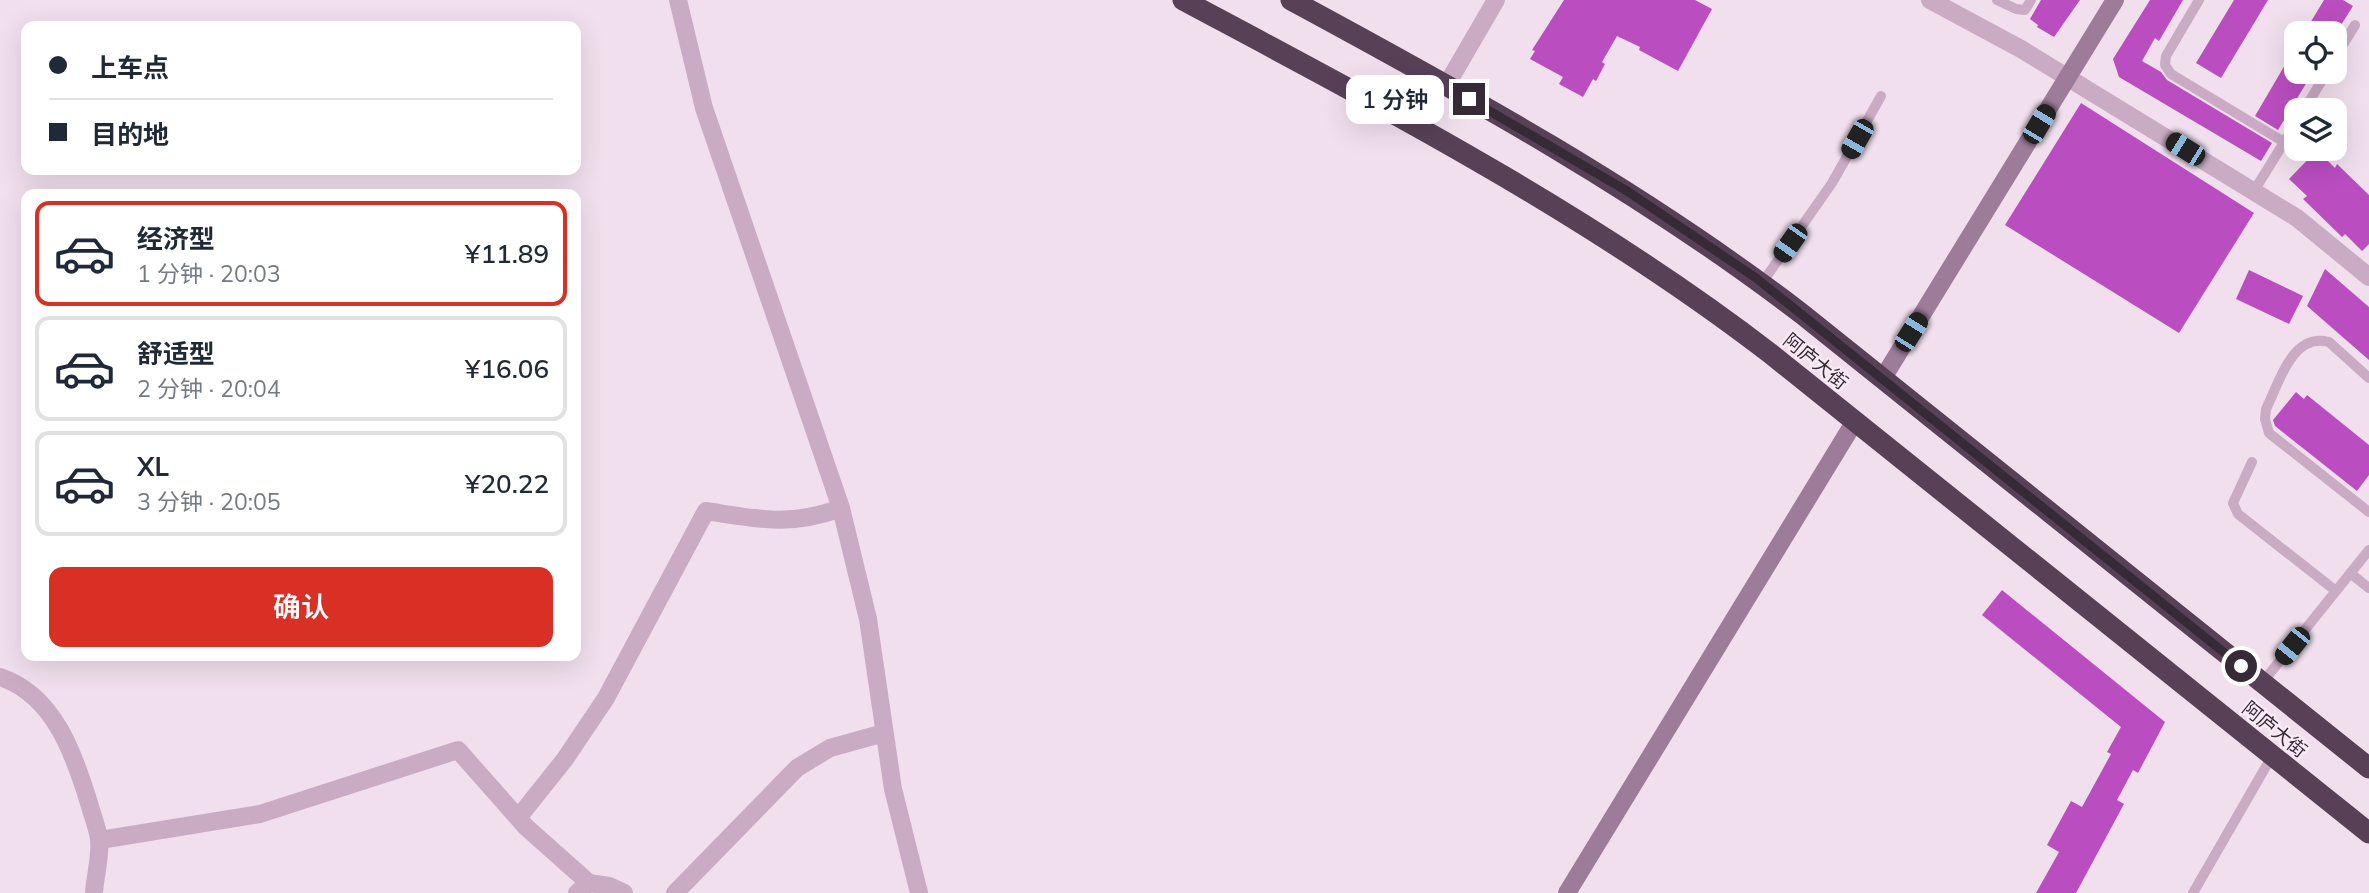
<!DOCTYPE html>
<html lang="zh">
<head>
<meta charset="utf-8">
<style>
	body { margin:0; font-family:Mulish,"Noto Sans SC",sans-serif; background:#f6f6f7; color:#1f2937; height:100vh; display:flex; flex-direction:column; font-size:26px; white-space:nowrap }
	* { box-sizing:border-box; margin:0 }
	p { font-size:23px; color:#747a83 }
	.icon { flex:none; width:38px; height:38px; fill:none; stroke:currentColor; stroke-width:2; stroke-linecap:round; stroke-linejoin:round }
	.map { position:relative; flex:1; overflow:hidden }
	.drawer { position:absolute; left:21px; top:189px; width:560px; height:472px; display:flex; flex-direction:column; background:#fff; border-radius:14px; box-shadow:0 7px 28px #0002 }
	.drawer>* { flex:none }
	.hud { position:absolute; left:21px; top:21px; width:560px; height:154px; border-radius:14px; box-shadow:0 7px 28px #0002; display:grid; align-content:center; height:154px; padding:0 28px; background:#fff }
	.tools { position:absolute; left:2284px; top:21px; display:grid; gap:14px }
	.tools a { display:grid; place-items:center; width:63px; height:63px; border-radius:14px; background:#fff; box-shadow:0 7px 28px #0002; font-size:35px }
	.end { position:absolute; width:32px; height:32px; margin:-16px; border:9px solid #372a37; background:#fff; box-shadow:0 0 0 4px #fff }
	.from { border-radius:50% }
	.bubble { position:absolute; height:49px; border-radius:14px; background:#fff; box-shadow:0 7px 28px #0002; font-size:23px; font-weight:600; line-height:49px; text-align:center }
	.car { position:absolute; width:21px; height:42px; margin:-21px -10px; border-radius:9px; box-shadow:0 0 5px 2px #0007; background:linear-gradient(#222 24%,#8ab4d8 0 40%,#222 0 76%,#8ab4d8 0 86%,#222 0) }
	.hud b { display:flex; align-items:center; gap:24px; height:66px; font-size:26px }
	.hud b+b { border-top:2px solid #e0e1e3 }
	.hud i { width:18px; height:18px; background:#1f2937 }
	ul { padding:12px 0 0; list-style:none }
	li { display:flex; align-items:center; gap:21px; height:105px; margin:0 14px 10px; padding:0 14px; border:4px solid #e0e1e3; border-radius:14px }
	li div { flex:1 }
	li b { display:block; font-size:26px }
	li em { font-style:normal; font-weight:600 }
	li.active { border-color:#d93025 }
	li>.icon { width:63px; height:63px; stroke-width:1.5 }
	.cta { display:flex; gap:14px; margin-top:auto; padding:14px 28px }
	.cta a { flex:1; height:80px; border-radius:14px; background:#d93025; color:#fff; font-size:28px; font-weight:600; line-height:80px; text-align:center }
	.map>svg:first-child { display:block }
	.building { fill:#ba4ec0 }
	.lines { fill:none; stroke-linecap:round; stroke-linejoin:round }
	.lane { stroke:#c9abc4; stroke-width:10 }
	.street { stroke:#c9abc4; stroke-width:18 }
	.secondary { stroke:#9d7c9a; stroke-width:18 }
	.highway { stroke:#584157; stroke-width:21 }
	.route { stroke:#372a37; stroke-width:9 }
	.labels { text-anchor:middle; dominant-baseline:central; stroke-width:5; stroke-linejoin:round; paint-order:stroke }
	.street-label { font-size:19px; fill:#372a37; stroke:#f9ebf6 }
</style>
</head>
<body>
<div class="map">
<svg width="2369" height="893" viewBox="0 0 2369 893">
	<rect width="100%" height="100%" fill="#f1dfed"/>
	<!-- building -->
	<path class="building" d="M1564,0H1695L1712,9L1678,71L1639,50L1640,47L1617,36L1602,62L1605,64L1596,81L1593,79L1583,97L1559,84L1563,77L1530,59L1535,51L1532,50Z
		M2041,0H2080L2054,37L2037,27L2038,25L2030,19Z
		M2150,0H2183L2159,41L2155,38L2142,61L2161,72L2167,80L2272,143L2261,161L2119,77L2113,59Z
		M2234,0H2268L2221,78L2196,63Z
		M2324,0H2343L2353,6L2336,33H2304Z
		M2296,46V72H2313L2278,130L2255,116Z
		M2081,103L2254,213L2179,333L2005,225Z
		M2317,150L2335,168L2337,164L2369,195V244L2362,251L2345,234L2342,237L2303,199L2307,196L2289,179Z
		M2325,269L2369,307V360L2307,306Z
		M2249,270L2303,296L2289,324L2236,299Z
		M2296,392L2304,399L2307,395L2369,445V475L2357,491L2275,426L2273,420Z
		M2002,590L2165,722L2138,773L2133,770L2117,800L2124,804L2076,893H2036L2059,852L2047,845L2071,801L2082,807L2111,754L2107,752L2121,727L1982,615Z"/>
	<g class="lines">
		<!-- lane -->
		<path class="lane" d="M1997,0L2016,9L2025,10L2031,0
			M2199,0L2166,56L2165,65L2171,74L2284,142
			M2334,59L2355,25
			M2304,110L2327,72
			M2254,191L2296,123
			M1762,283L1832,183L1881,96
			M2369,378L2329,342C2292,332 2279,383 2266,409L2265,419L2269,433L2369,512
			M2252,462L2233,503L2238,514L2336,591
			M2350,573L2369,588
			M2262,683L2369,550
			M2193,893L2272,756"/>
		<!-- street -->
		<path class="street" d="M678,0L704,108L841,508L868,619L893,789L919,893
			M1930,0L2021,49L2297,218L2369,277
			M1446,86L1496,0
			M0,677C54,695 74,754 89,803C92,815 98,828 99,840C101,856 95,876 94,893
			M518,818L565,759L606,698L706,511C758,519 790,527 841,508
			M100,840L260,814L458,750L526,827L589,883
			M577,893L589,883L609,886L624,893
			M675,893L797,768L830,748L884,733"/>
		<!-- secondary -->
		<path class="secondary" d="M1883,378L2115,0
			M1567,893L1855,421"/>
		<!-- highway -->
		<path class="highway" d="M1183,0C1385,108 1589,214 1771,354L2369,833
			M1291,0C1467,95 1643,192 1802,314L2369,768"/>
	</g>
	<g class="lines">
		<!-- route -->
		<path class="route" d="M1469,99L1627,191L1756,278L2241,666"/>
	</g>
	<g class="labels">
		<!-- street labels -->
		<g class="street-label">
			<text transform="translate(1816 361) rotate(39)">阿庐大街</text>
			<text transform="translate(2275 729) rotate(39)">阿庐大街</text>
		</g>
	</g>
</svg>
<div class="tools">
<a><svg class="icon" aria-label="locate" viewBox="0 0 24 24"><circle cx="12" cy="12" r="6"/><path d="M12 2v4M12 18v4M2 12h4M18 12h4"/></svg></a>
<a><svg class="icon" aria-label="layers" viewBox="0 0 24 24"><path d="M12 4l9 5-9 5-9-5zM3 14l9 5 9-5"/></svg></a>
</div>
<i class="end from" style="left:2241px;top:666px"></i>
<i class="end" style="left:1469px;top:99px"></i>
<div class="bubble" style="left:1346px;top:75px;width:98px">1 分钟</div>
<i class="car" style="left:2039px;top:124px;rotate:31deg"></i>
<i class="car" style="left:1857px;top:139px;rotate:210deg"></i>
<i class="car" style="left:2185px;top:149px;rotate:302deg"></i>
<i class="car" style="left:1790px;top:243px;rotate:215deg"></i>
<i class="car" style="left:1911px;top:332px;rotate:32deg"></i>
<i class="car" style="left:2292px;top:646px;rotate:219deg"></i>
<div class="hud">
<b><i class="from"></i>上车点</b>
<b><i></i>目的地</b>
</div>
<section class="drawer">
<ul>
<li class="active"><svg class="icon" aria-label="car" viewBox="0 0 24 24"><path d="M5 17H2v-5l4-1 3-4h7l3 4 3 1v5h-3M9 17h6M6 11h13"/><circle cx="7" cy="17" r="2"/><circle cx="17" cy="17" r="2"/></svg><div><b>经济型</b><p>1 分钟 · 20:03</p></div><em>¥11.89</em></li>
<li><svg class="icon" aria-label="car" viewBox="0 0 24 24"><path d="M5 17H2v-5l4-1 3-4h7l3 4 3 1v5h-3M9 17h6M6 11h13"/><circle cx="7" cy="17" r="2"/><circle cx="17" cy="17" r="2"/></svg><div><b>舒适型</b><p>2 分钟 · 20:04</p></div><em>¥16.06</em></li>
<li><svg class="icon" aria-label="car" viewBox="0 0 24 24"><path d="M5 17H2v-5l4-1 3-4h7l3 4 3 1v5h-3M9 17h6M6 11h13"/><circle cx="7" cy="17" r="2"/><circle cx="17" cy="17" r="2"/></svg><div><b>XL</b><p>3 分钟 · 20:05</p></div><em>¥20.22</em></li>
</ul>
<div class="cta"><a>确认</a></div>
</section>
</div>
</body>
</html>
